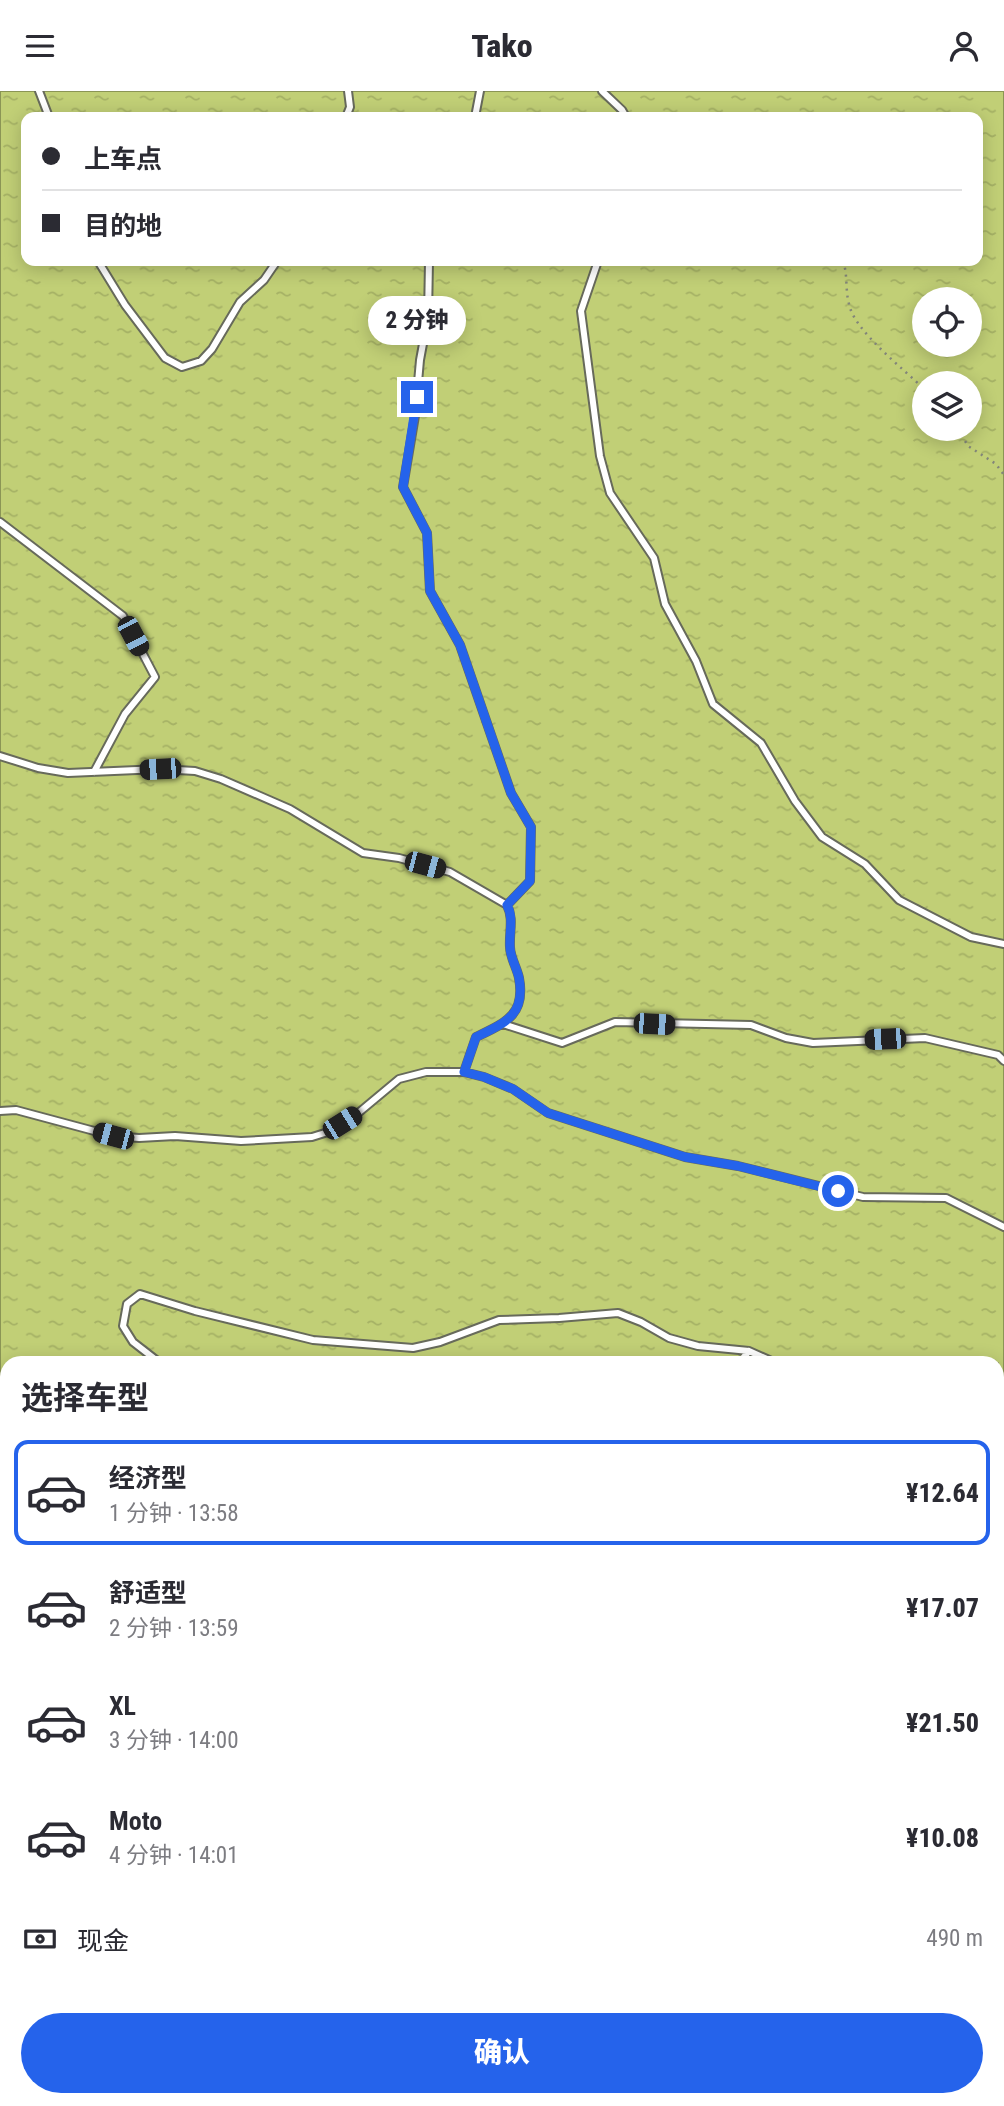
<!DOCTYPE html>
<html lang="zh">
<head>
<meta charset="utf-8">
<style>
	body { margin:0; font-family:"Roboto Condensed","Noto Sans SC",sans-serif; background:#f2f2f3; color:#2b2b33; height:100vh; display:flex; flex-direction:column; font-size:26px; white-space:nowrap }
	* { box-sizing:border-box; margin:0 }
	p { font-size:23px; color:#7c7c81 }
	.icon { flex:none; width:38px; height:38px; fill:none; stroke:currentColor; stroke-width:2; stroke-linecap:round; stroke-linejoin:round }
	.map { position:relative; flex:1; overflow:hidden }
	.drawer { position:absolute; left:0px; top:1265px; width:1004px; height:751px; display:flex; flex-direction:column; background:#fff; border-radius:21px 21px 0 0; box-shadow:0 4px 18px #0003 }
	.drawer>* { flex:none }
	.hud { position:absolute; left:21px; top:21px; width:962px; height:154px; border-radius:14px; box-shadow:0 4px 18px #0003; display:grid; align-content:center; height:154px; padding:0 21px; background:#fff }
	.buttons { position:absolute; left:912px; top:196px; display:grid; gap:14px }
	.buttons a { display:grid; place-items:center; width:70px; height:70px; border-radius:50%; background:#fff; box-shadow:0 4px 18px #0003; font-size:35px }
	.end { position:absolute; width:32px; height:32px; margin:-16px; border:9px solid #2563eb; background:#fff; box-shadow:0 0 0 4px #fff }
	.from { border-radius:50% }
	.bubble { position:absolute; height:49px; border-radius:24px; background:#fff; box-shadow:0 4px 18px #0003; font-size:23px; font-weight:800; line-height:49px; text-align:center }
	.car { position:absolute; width:21px; height:42px; margin:-21px -10px; border-radius:9px; box-shadow:0 0 5px 2px #0007; background:linear-gradient(#222 24%,#8ab4d8 0 40%,#222 0 76%,#8ab4d8 0 86%,#222 0) }
	.hud b { display:flex; align-items:center; gap:24px; height:66px; font-size:26px }
	.hud b+b { border-top:2px solid #e1e1e2 }
	.hud i { width:18px; height:18px; background:#2b2b33 }
	ul { padding:0; list-style:none }
	li { display:flex; align-items:center; gap:21px; height:105px; margin:0 14px 10px; padding:0 7px; border:4px solid transparent; border-radius:14px }
	li div { flex:1 }
	li b { display:block; font-size:26px }
	li em { font-style:normal; font-weight:800 }
	li.on { border-color:#2563eb }
	li>.icon { width:63px; height:63px; stroke-width:1.5 }
	h2 { padding:0 21px; font-size:32px; line-height:84px }
	.pay { display:flex; align-items:center; gap:18px; height:77px; padding:0 21px; font-size:26px }
	.pay p { margin-inline-start:auto }
	.button { display:flex; gap:14px; margin-top:auto; padding:14px 21px }
	.button a { flex:1; height:80px; border-radius:42px; background:#2563eb; color:#fff; font-size:28px; font-weight:800; line-height:80px; text-align:center }
	header { display:flex; justify-content:space-between; align-items:center; height:91px; padding:0 21px; background:#fff; font-size:32px; font-weight:800 }
	.map>svg:first-child { display:block }
	.water { fill:url(#water-ripples); stroke:#8b9555; stroke-width:2; fill-rule:evenodd }
	.lines { fill:none; stroke-linecap:round; stroke-linejoin:round }
	.service-casing { stroke:#676a5b; stroke-width:10 }
	.minor-casing { stroke:#676a5b; stroke-width:16 }
	.path { stroke:#828579; stroke-width:2.5; stroke-dasharray:2 5; stroke-linecap:butt }
	.service { stroke:#fff; stroke-width:6 }
	.minor { stroke:#fff; stroke-width:12 }
	.route { stroke:#2563eb; stroke-width:9 }
</style>
</head>
<body>
<header><svg class="icon" aria-label="menu" viewBox="0 0 24 24"><path d="M4 6h16M4 12h16M4 18h16"/></svg>Tako<svg class="icon" aria-label="person" viewBox="0 0 24 24"><circle cx="12" cy="8" r="4"/><path d="M4 21q1-7 8-7t8 7"/></svg></header>
<div class="map">
<svg width="1004" height="2015" viewBox="0 0 1004 2015">
	<defs>
		<pattern id="water-ripples" width="26" height="14" patternUnits="userSpaceOnUse" patternTransform="scale(1.75)"><rect width="26" height="14" fill="#c1cf76"/><path d="M2 4q2-2 4 0t4 0M15 11q2-2 4 0t4 0" fill="none" stroke="#a5b165"/></pattern>
	</defs>
	<rect width="100%" height="100%" fill="#e7ebd9"/>
	<!-- water -->
	<path class="water" d="M0,0H1004V2015H0ZM26,26H978V170H26ZM924,208H970V254H924ZM924,292H970V338H924ZM7,1272H998V2009H7Z"/>
	<g class="lines">
		<!-- service casing -->
		<g class="service-casing">
			<path id="service" d="M39,0L49,26
				M602,0L622,19L626,26
				M346,26L350,16L348,0
				M475,26L480,0
				M98,170L125,214L165,267L182,276L201,270L212,258L240,211L264,189L277,170
				M598,170L581,220L600,365L610,402L654,467L665,513L696,570L713,613L761,652L795,710L822,746L865,773L899,809L971,846L1004,853
				M0,431L123,525L155,586L125,623L94,681
				M0,665L38,677L68,682L160,678L195,680L221,688L290,718L363,762L399,767L450,781L507,814L530,790L531,736L511,702L460,554L430,500L427,442L403,396L415,325L420,269L428,226L429,170
				M503,933L562,952L615,931L751,934L786,947L813,952L925,947L998,964L1004,970
				M464,981L476,946C505,932 526,924 519,887C517,877 510,866 510,856C509,841 514,828 507,814
				M0,1020L16,1019L113,1045L139,1047L175,1045L241,1050L312,1046L328,1041L357,1023L399,988L426,981H464L484,986L513,998L548,1022L685,1066L738,1075L863,1106L946,1107L1004,1136
				M160,1272L133,1251L123,1235L127,1213L140,1203L195,1220L313,1249L413,1257L440,1251L499,1229L559,1227L618,1222L641,1231L669,1247L698,1255L749,1260L776,1272
				M739,1272L749,1260
				M998,1299L1004,1300
				M998,1412H1004
				M998,1665L1004,1671
				M812,2009L819,2015"/>
		</g>
		<!-- minor casing -->
		<g class="minor-casing">
			<path id="minor" d="M0,1543L7,1556
				M0,1786L7,1794
				M181,2009L185,2015
				M360,2009L368,2015"/>
		</g>
		<!-- path -->
		<path class="path" d="M636,23L646,26
			M843,170C848,184 845,198 849,213C854,240 904,278 924,298
			M958,338L968,355L996,373L1004,384"/>
		<!-- service -->
		<use href="#service" class="service"/>
		<!-- minor -->
		<use href="#minor" class="minor"/>
	</g>
	<g class="lines">
		<!-- route -->
		<path class="route" d="M417,306L403,396L427,442L430,500L460,554L511,702L531,736L530,790L507,814C514,827 509,841 510,856C510,866 517,877 519,887C526,924 505,932 476,946L464,981L484,986L513,998L548,1022L685,1066L738,1075L838,1100"/>
	</g>
</svg>
<div class="buttons">
<a><svg class="icon" aria-label="locate" viewBox="0 0 24 24"><circle cx="12" cy="12" r="6"/><path d="M12 2v4M12 18v4M2 12h4M18 12h4"/></svg></a>
<a><svg class="icon" aria-label="layers" viewBox="0 0 24 24"><path d="M12 4l9 5-9 5-9-5zM3 14l9 5 9-5"/></svg></a>
</div>
<i class="end from" style="left:838px;top:1100px"></i>
<i class="end" style="left:417px;top:306px"></i>
<div class="bubble" style="left:368px;top:205px;width:98px">2 分钟</div>
<i class="car" style="left:133px;top:545px;rotate:152deg"></i>
<i class="car" style="left:160px;top:678px;rotate:267deg"></i>
<i class="car" style="left:425px;top:774px;rotate:105deg"></i>
<i class="car" style="left:654px;top:933px;rotate:93deg"></i>
<i class="car" style="left:885px;top:948px;rotate:268deg"></i>
<i class="car" style="left:342px;top:1032px;rotate:58deg"></i>
<i class="car" style="left:113px;top:1045px;rotate:285deg"></i>
<div class="hud">
<b><i class="from"></i>上车点</b>
<b><i></i>目的地</b>
</div>
<section class="drawer">
<h2>选择车型</h2>
<ul>
<li class="on"><svg class="icon" aria-label="car" viewBox="0 0 24 24"><path d="M5 17H2v-5l4-1 3-4h7l3 4 3 1v5h-3M9 17h6M6 11h13"/><circle cx="7" cy="17" r="2"/><circle cx="17" cy="17" r="2"/></svg><div><b>经济型</b><p>1 分钟 · 13:58</p></div><em>¥12.64</em></li>
<li><svg class="icon" aria-label="car" viewBox="0 0 24 24"><path d="M5 17H2v-5l4-1 3-4h7l3 4 3 1v5h-3M9 17h6M6 11h13"/><circle cx="7" cy="17" r="2"/><circle cx="17" cy="17" r="2"/></svg><div><b>舒适型</b><p>2 分钟 · 13:59</p></div><em>¥17.07</em></li>
<li><svg class="icon" aria-label="car" viewBox="0 0 24 24"><path d="M5 17H2v-5l4-1 3-4h7l3 4 3 1v5h-3M9 17h6M6 11h13"/><circle cx="7" cy="17" r="2"/><circle cx="17" cy="17" r="2"/></svg><div><b>XL</b><p>3 分钟 · 14:00</p></div><em>¥21.50</em></li>
<li><svg class="icon" aria-label="car" viewBox="0 0 24 24"><path d="M5 17H2v-5l4-1 3-4h7l3 4 3 1v5h-3M9 17h6M6 11h13"/><circle cx="7" cy="17" r="2"/><circle cx="17" cy="17" r="2"/></svg><div><b>Moto</b><p>4 分钟 · 14:01</p></div><em>¥10.08</em></li>
</ul>
<div class="pay"><svg class="icon" aria-label="cash" viewBox="0 0 24 24"><path d="M3 7h18v10H3z"/><circle cx="12" cy="12" r="2"/></svg>现金<p>490 m</p></div>
<div class="button"><a>确认</a></div>
</section>
</div>
</body>
</html>
